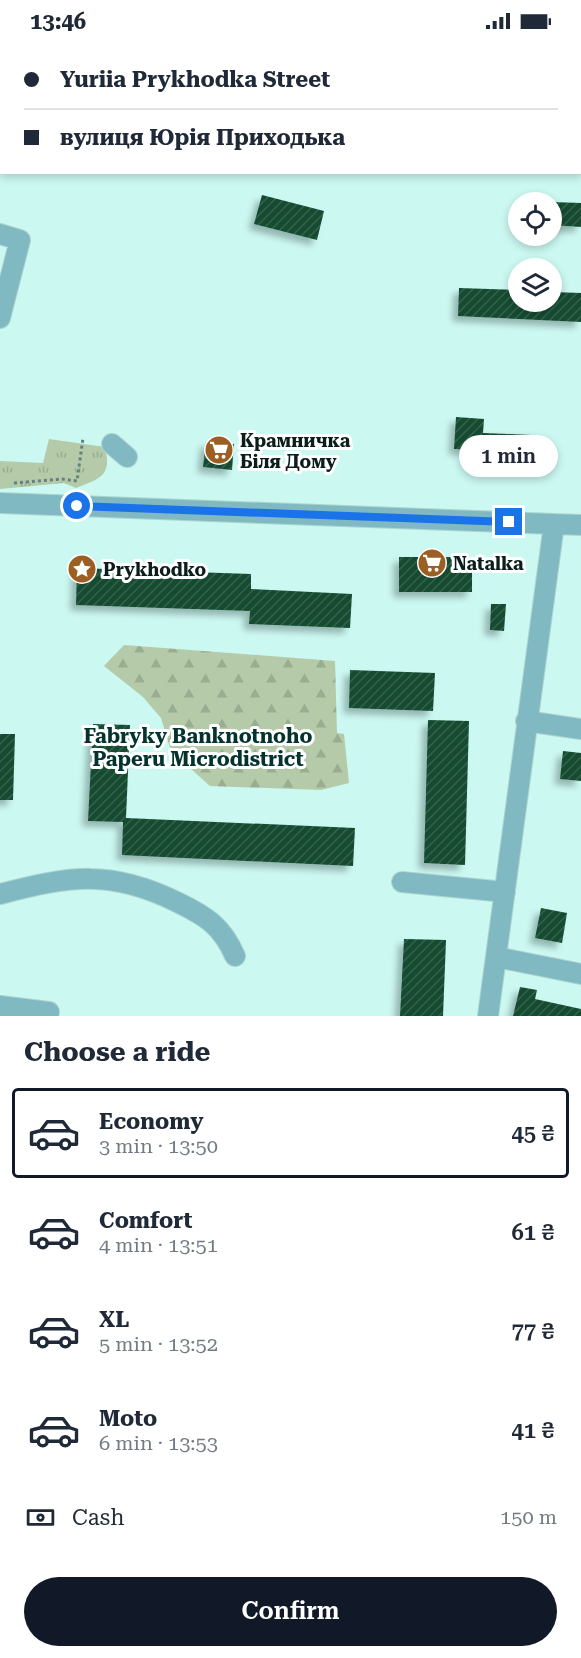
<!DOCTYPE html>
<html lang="en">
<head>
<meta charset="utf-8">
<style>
	body { margin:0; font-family:"Roboto Serif",serif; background:#f6f6f7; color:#1f2937; height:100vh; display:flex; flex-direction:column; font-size:22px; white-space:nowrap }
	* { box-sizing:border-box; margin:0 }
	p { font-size:20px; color:#747a83 }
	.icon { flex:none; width:33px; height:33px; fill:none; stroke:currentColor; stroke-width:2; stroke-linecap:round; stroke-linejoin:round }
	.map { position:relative; height:974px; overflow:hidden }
	.side { display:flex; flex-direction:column; background:#fff; flex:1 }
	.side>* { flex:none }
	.guide { position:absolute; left:0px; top:0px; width:582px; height:132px; box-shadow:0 3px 9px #0003; display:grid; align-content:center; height:132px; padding:0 24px; background:#fff }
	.fabs { position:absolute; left:508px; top:150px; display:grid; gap:12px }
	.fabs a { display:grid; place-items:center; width:54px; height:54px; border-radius:50%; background:#fff; box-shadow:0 3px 9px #0003; font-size:30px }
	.end { position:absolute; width:27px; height:27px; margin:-14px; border:8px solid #1a73e8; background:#fff; box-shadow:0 0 0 3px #fff }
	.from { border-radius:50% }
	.bubble { position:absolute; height:42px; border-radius:21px; background:#fff; box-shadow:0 3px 9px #0003; font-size:20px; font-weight:600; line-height:42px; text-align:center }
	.guide b { display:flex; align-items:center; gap:21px; height:57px; font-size:22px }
	.guide b+b { border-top:2px solid #e0e1e3 }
	.guide i { width:15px; height:15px; background:#1f2937 }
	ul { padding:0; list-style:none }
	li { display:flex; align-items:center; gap:18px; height:90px; margin:0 12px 9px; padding:0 12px; border:3px solid transparent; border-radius:6px }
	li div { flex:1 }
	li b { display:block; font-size:22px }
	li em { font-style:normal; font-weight:600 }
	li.current { border-color:#111827 }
	li>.icon { width:54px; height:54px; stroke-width:1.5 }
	h2 { padding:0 24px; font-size:27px; line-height:72px }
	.pay { display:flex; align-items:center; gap:15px; height:66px; padding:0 24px; font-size:22px }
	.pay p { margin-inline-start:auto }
	.primary-button { display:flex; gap:12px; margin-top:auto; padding:12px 24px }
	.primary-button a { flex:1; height:69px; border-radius:36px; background:#111827; color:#fff; font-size:24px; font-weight:600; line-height:69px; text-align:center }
	.status { display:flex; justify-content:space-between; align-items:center; height:42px; padding:0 30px; background:#fff; direction:ltr }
	.status svg { height:16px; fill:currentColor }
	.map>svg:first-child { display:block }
	.grass { fill:url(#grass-tufts) }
	.forest { fill:url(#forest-firs) }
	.building { fill:url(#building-hatch); filter:url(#shadow) }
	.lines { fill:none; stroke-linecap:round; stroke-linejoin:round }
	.minor-casing { stroke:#acd5cf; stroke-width:22 }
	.path { stroke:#63827d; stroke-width:3; stroke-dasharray:3 3; stroke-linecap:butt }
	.minor { stroke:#81b9c3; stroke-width:20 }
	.route { stroke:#1a73e8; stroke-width:8 }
	.labels { text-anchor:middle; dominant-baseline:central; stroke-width:6; stroke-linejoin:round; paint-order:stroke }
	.poi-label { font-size:18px; font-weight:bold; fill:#0c1e1b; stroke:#fff; text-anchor:start }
	.neighbourhood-label { font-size:20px; font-weight:bold; fill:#04322d; stroke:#fff }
</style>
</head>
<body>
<div class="status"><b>13:46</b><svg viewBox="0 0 49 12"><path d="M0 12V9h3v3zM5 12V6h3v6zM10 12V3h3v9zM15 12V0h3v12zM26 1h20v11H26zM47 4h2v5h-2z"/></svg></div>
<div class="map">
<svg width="581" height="974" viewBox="0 0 581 974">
	<defs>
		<pattern id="grass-tufts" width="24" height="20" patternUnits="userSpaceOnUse" patternTransform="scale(1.5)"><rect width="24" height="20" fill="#b4caa9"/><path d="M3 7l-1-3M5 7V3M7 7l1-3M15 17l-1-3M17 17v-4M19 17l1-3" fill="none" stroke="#9aad91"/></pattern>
		<pattern id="forest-firs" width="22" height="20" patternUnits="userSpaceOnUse" patternTransform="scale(1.5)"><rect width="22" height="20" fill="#b4caa9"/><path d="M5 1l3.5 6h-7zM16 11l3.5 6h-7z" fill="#9aad91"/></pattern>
		<pattern id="building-hatch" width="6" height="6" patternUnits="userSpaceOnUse" patternTransform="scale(1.5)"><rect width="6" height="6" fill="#134c32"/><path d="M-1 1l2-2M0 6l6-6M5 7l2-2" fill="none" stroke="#34624d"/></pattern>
		<filter id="shadow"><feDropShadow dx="-5.5" dy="5.5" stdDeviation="3" flood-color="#0004"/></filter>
	</defs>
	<rect width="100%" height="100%" fill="#cbf8f1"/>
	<!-- grass -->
	<path class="grass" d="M49,397L105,405C112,434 101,436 76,446L64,441L0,447V419L43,421Z"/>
	<!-- forest -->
	<path class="forest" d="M124,603L335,619L337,691L344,692L349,741L321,748L210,744L171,709L161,676L143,655L104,624Z"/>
	<!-- building -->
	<path class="building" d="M262,153L324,169L317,198L254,182Z
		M552,160L581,161V185L552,183Z
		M459,246L519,248V260H552V250L581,251V280L458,274Z
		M456,375L484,377L483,391L532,393L531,410L454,407Z
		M206,400L234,402L232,428L203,425Z
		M399,515H472V550H399Z
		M77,526L251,532V547L352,552L350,586L249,582L250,569L76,563Z
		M491,562H506L504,589L490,588Z
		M350,628L435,631L433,669L349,666Z
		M428,678L469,679L465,823L424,821Z
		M93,682L130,683L126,776L355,786L353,824L122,813L123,780L88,779Z
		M0,692H15L13,758H0Z
		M563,709L581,711V739L560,737Z
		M541,866L567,871L562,901L535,896Z
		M404,897L446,898L443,974H400Z
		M520,945L537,948L535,957L581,967V974H513Z"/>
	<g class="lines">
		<!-- minor casing -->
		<g class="minor-casing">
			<path id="minor" d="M0,192L20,198L0,276
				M112,402L127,415
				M0,461L581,483
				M526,679L581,687
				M402,840L505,850
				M0,852C70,834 110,827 177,860C206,874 222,884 235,914
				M496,915L581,932
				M0,964L49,970
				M488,974L554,482"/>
		</g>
		<!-- path -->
		<path class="path" d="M14,441L62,437L77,439L83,396"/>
		<!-- minor -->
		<use href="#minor" class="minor"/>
	</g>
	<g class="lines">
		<!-- route -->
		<path class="route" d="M77,464L509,480"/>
	</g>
	<!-- icons -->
	<defs>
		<g id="supermarket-disc" transform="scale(1.5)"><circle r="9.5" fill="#9c5f23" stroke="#fff"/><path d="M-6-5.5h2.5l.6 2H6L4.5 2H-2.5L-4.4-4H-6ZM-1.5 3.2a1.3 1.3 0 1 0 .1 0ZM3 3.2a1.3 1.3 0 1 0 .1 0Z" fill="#fff"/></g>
		<g id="sight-disc" transform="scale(1.5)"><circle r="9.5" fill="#9c5f23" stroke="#fff"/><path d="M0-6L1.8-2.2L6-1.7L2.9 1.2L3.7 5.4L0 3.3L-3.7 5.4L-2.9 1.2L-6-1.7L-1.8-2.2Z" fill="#fff"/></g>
	</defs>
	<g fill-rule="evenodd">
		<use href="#supermarket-disc" x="219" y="408"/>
		<use href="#supermarket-disc" x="432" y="521"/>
		<use href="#sight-disc" x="82" y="527"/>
	</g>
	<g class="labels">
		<!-- poi labels -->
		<g class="poi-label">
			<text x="240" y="398">Крамничка<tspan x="240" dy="21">Біля Дому</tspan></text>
			<text x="453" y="521">Natalka</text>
			<text x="103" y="527">Prykhodko</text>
		</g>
		<!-- neighbourhood labels -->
		<g class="neighbourhood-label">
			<text x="198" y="694">Fabryky Banknotnoho<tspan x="198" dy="23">Paperu Microdistrict</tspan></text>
		</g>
	</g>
</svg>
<div class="fabs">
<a><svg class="icon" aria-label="locate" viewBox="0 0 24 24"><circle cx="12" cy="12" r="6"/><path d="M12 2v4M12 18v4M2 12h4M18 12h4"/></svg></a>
<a><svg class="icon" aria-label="layers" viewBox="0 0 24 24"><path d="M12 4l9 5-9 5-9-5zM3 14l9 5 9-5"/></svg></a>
</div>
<i class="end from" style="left:77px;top:464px"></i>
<i class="end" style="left:509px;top:480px"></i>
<div class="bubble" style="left:459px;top:393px;width:99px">1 min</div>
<div class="guide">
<b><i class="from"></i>Yuriia Prykhodka Street</b>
<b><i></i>вулиця Юрія Приходька</b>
</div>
</div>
<section class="side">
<h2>Choose a ride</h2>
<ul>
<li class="current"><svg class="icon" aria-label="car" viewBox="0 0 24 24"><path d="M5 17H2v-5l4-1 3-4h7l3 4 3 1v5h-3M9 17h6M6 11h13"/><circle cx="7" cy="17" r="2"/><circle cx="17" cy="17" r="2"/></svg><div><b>Economy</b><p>3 min · 13:50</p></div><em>45 ₴</em></li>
<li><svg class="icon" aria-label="car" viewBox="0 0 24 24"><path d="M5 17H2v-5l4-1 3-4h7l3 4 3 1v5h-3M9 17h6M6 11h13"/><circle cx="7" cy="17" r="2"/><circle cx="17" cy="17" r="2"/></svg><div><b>Comfort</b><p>4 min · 13:51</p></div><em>61 ₴</em></li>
<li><svg class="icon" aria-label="car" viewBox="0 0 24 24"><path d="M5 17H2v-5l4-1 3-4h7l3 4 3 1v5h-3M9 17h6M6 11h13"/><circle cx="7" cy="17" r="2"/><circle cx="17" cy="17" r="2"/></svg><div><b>XL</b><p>5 min · 13:52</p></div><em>77 ₴</em></li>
<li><svg class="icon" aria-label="car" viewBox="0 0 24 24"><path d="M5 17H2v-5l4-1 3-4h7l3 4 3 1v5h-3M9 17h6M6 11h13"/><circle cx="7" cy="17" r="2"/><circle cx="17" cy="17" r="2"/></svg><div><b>Moto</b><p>6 min · 13:53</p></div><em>41 ₴</em></li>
</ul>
<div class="pay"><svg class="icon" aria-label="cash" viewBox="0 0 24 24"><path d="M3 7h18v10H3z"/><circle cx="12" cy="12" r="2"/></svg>Cash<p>150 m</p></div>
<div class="primary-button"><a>Confirm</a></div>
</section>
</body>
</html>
